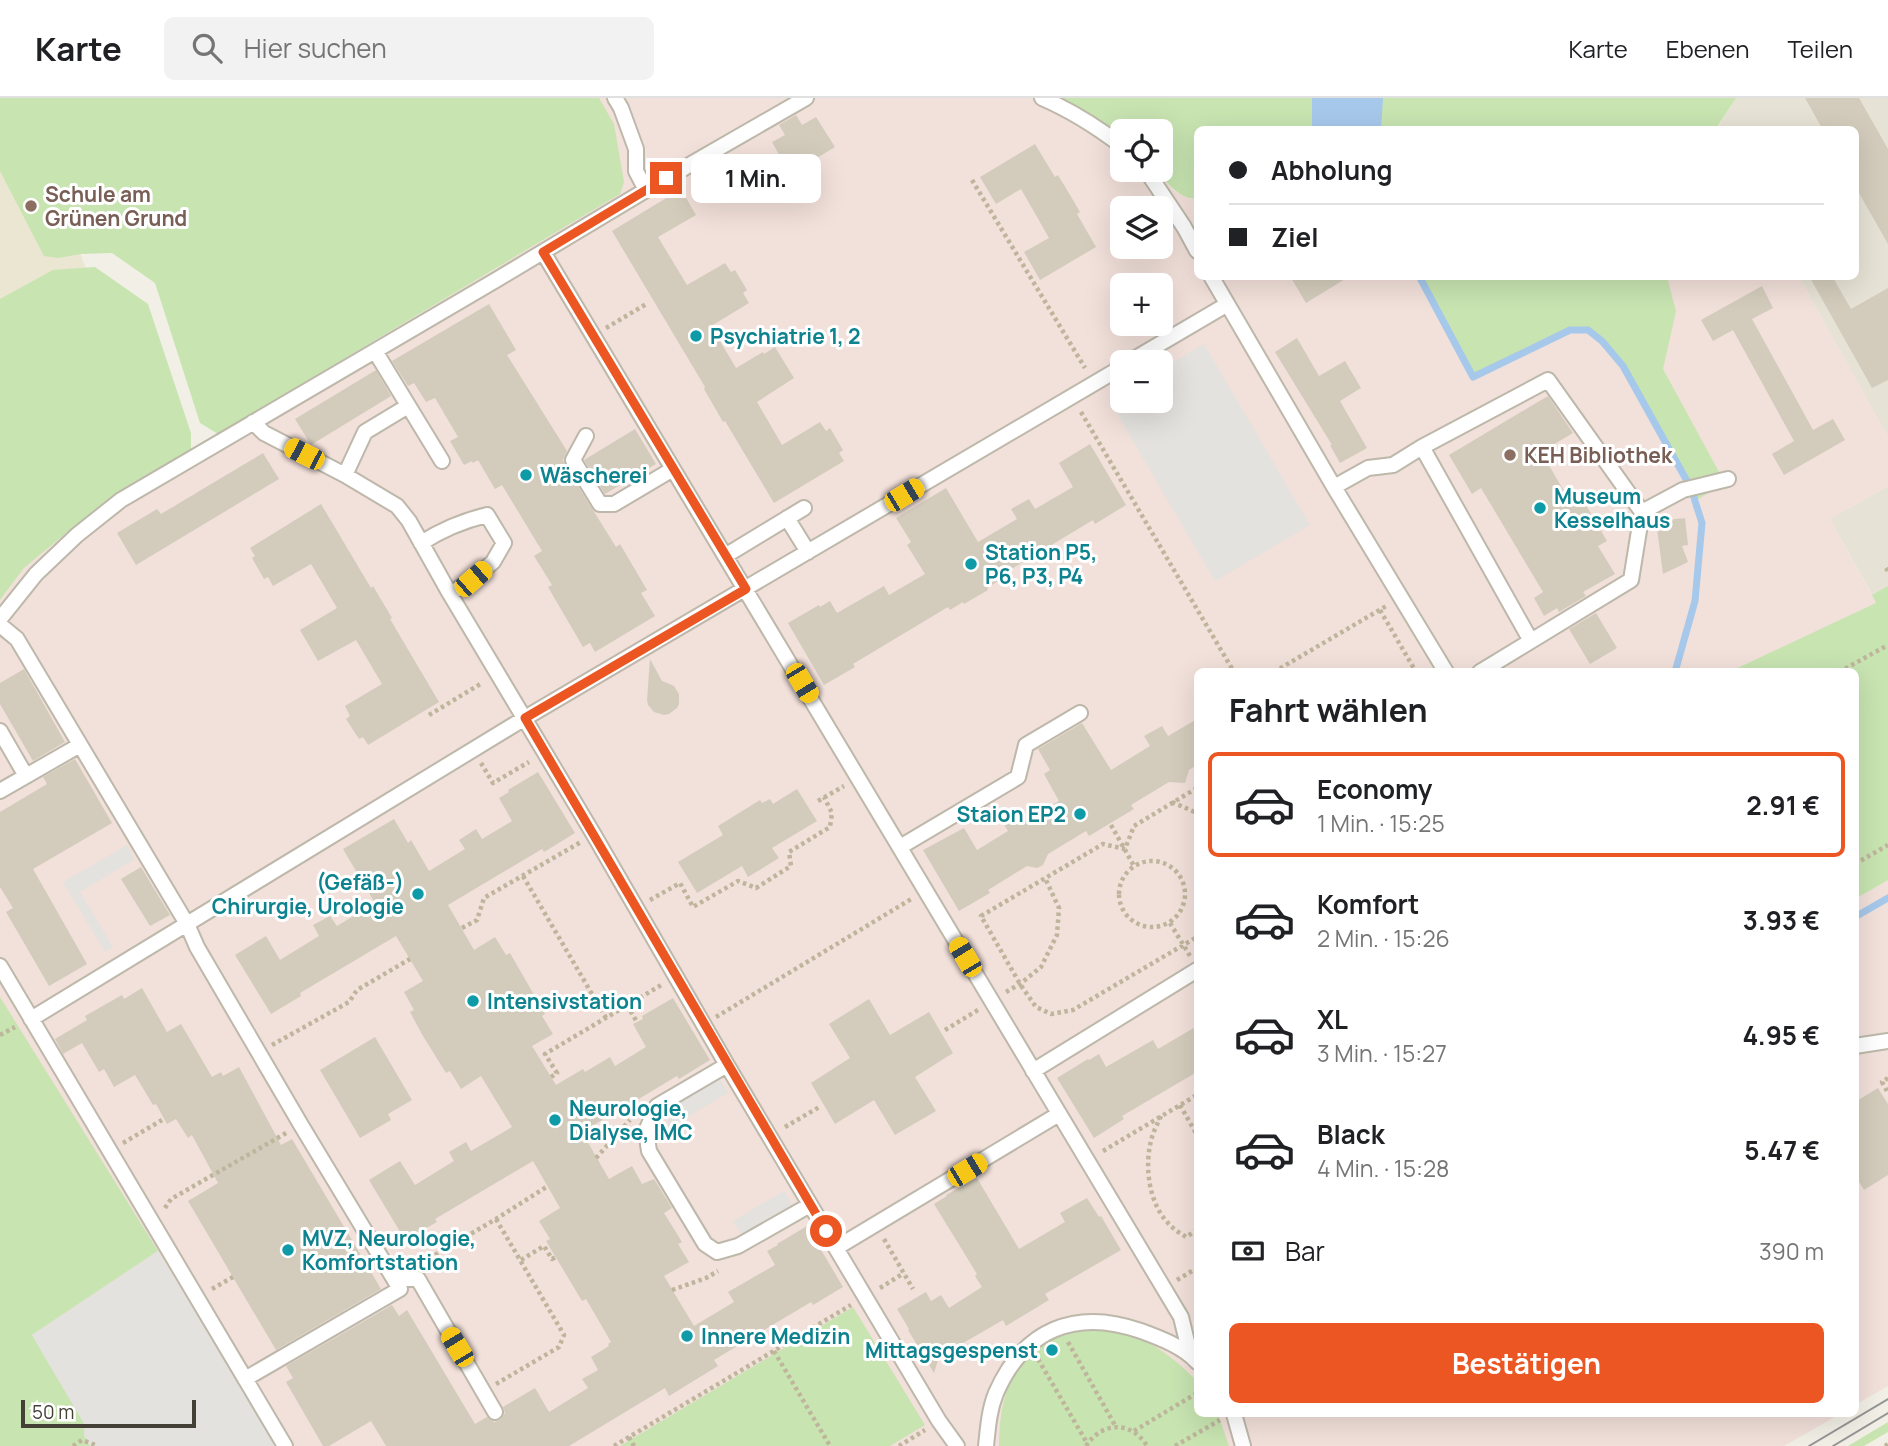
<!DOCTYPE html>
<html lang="de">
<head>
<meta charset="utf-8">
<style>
	body { margin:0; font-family:Manrope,sans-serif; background:#f2f2f2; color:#202124; height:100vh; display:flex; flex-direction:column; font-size:26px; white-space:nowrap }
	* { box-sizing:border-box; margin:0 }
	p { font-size:23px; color:#757577 }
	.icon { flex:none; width:38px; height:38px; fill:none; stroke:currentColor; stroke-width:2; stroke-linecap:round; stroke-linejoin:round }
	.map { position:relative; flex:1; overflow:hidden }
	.details { position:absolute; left:1194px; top:570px; width:665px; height:749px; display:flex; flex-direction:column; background:#fff; border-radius:10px; box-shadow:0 7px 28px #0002 }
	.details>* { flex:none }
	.banner { position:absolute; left:1194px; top:28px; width:665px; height:154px; border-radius:10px; box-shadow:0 7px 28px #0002; display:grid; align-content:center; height:154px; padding:0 35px; background:#fff }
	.controls { position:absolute; left:1110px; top:21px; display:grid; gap:14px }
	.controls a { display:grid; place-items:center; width:63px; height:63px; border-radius:10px; background:#fff; box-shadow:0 7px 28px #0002; font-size:35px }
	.scale { position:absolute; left:21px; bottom:18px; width:175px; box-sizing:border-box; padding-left:7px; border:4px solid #444036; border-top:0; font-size:19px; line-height:24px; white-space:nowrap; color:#444036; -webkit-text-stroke:5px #fff; paint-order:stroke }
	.end { position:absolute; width:32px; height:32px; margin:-16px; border:9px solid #ec5623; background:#fff; box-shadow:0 0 0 4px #fff }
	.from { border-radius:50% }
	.bubble { position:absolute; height:49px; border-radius:10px; background:#fff; box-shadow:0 7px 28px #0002; font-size:23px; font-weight:700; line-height:49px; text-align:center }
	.car { position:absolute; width:21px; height:42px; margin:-21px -10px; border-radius:9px; box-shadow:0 0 5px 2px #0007; background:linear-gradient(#f5c518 24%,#345 0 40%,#f5c518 0 76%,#345 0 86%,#f5c518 0) }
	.banner b { display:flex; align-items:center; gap:24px; height:66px; font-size:26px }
	.banner b+b { border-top:2px solid #e0e0e0 }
	.banner i { width:18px; height:18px; background:#202124 }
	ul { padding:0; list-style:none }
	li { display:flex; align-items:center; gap:21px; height:105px; margin:0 14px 10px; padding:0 21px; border:4px solid transparent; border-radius:10px }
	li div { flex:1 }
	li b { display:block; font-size:26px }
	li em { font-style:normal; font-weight:700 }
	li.current { border-color:#ec5623 }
	li>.icon { width:63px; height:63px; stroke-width:1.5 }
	h2 { padding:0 35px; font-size:32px; line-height:84px }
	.pay { display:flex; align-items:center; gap:18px; height:77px; padding:0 35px; font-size:26px }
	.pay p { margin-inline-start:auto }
	.cta { display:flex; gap:14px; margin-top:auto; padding:14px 35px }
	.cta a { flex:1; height:80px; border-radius:10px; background:#ec5623; color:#fff; font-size:28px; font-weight:700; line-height:80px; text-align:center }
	header { display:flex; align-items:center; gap:42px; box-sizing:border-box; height:98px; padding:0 35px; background:#fff; border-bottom:2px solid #e0e0e0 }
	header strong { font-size:33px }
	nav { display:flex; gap:38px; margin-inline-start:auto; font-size:24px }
	.search { width:490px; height:63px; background:#f2f2f2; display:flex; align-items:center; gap:18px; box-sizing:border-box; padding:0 24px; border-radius:10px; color:#757577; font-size:26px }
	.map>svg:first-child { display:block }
	.residential { fill:#e6e2d5 }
	.education { fill:#eae6d1 }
	.medical { fill:#f2e0da; fill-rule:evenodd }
	.green { fill:#c8e4b1 }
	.parking { fill:#e3e2de }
	.water { fill:#a6c8eb }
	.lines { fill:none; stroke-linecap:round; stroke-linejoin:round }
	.stream { stroke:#a6c8eb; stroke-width:7 }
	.building { fill:#d3ccbc }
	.lane-casing { stroke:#bdb8aa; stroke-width:18 }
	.path { stroke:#beb59c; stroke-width:4.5; stroke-dasharray:3.5 3.5; stroke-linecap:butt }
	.lane { stroke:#fff; stroke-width:14 }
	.tram { stroke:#959595; stroke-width:2 }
	.route { stroke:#ec5623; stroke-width:9 }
	.education-dot { fill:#8d6e63; stroke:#fff; stroke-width:2.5 }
	.culture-dot { fill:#0f9aa8; stroke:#fff; stroke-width:2.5 }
	.labels { text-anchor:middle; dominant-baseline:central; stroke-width:6; stroke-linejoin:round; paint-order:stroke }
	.education-label { font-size:21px; font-weight:bold; fill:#785e54; stroke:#fff; text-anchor:start }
	.culture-label { font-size:21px; font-weight:bold; fill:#0d838f; stroke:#fff; text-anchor:start }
</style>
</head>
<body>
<header>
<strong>Karte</strong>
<div class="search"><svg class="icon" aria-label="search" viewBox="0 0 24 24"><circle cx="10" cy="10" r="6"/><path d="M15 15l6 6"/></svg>Hier suchen</div>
<nav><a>Karte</a><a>Ebenen</a><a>Teilen</a></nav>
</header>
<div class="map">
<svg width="1888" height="1348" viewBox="0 0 1888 1348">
	<rect width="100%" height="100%" fill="#f2f0e6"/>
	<!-- residential -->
	<path class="residential" d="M1736,0H1888V339L1799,179L1855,178V32H1718L1717,30Z
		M1888,388V782L1855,801V574H1729L1876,504L1830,421Z"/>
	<!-- education -->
	<path class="education" d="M0,0L40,50L103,215L0,263Z"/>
	<!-- medical -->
	<path class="medical" d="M527,0H1055L1105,25L1122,37V72H1157L1174,93L1191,101H1197V178L1799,179L1888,339V388L1830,421L1876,505L1729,574H1197V1316H1840L1784,1348H2L0,1345V502L24,470L65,436L128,391L591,113ZM1122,110H1160V149H1122ZM1122,187H1160V226H1122ZM1122,264H1160V303H1122Z
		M1888,782V1288L1855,1307V801Z"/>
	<!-- green -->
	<path class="green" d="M0,0H599L614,26L624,84L620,96L218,336L200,325L155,185L112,155L81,156L58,160L44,158L0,73Z
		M1055,0H1736L1717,29L1718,31L1197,32V101C1178,100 1168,86 1157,72H1160V33H1122V37L1105,25Z
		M95,169L148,206L191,335V352L128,391L65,436L24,470L0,502V201L53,172Z
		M1419,179H1667L1676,213L1663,271L1725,385L1695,403L1692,392L1623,268L1602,243L1588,232H1570L1473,279Z
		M1888,488V782L1855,801V574H1729L1876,505L1872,497Z
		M0,899L158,1153L32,1237L85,1327L84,1337L90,1348H0Z
		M853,1209L925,1327L890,1348H620Z
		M1107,1231C1148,1240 1168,1254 1197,1283V1316H1218L1229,1348H999C999,1273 1030,1233 1107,1231Z
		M1888,1324V1334L1864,1348H1848Z"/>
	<!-- parking -->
	<path class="parking" d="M1204,246L1310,427L1215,483L1109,302L1122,295V303H1160V272Z
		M127,747L135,761L80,794L113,849L105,854L63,784Z
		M719,979L728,995L668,1030V1008Z
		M784,1093L793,1108L743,1138L733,1123Z
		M158,1153L275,1348H90L84,1337L85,1327L32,1237Z"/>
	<!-- water -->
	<path class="water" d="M1312,0H1383L1381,31H1312Z"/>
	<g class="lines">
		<!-- stream -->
		<path class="stream" d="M1419,178L1473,279L1570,232H1588L1602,243L1623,268L1692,392L1695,403L1702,425L1695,503L1675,574
			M1855,819L1888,800"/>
	</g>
	<!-- building -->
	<path class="building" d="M1805,0H1859L1888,51V146L1855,88V32H1823Z
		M796,17L802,27L816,19L835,49L790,76L772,44L785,37L779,27Z
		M1035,46L1055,79L1058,77L1073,102L1080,114L1077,116L1096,149L1040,182L1024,154L1049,140L1021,91L996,106L980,79Z
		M681,91L696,117L658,139L687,187L725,165L731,174L735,172L747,192L743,195L749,205L711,228L736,270L763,254L764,256L775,249L794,280L757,304L782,347L820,324L826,333L830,330L843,352L839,355L844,363L774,405L725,323L723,324L704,291L705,289L612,133Z
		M1290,178H1350L1306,205Z
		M1809,178H1832L1851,211L1888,190V282L1872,290Z
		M1762,188L1773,210L1752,221L1813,332L1833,321L1845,342L1784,377L1772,356L1794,343L1733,232L1713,243L1701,222Z
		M489,206L516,252L507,257L567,353L563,362L565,367L616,449L620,446L647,492L641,495L655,518L595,554L590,545L583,549L548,489L552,487L534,458L542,453L502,387L495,391L478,362L473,365L472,363L464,367L450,343L458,339L435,300L426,304L414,285L408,288L392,263Z
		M1297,240L1319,278L1345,263L1361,290L1340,303L1367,350L1340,365L1330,347H1332L1275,254Z
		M376,272L391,298L311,347L295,321Z
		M1548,298L1573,335L1541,354L1567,398L1577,392L1607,443L1598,448L1615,476L1583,494L1586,498L1559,514L1557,510L1544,518L1534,500L1543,494L1481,390L1472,396L1449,357Z
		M635,331L656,366L605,396L584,362Z
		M1090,346L1126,407L1095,426L1093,422L998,479L1000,482L987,490L988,492L964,506L963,504L950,512L948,509L853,566L855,569L824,587L788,525L819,507L820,509L830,503L837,515L884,488L889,497L925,476L907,447L911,444L896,420L946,390L978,444L1017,421L1011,411L1029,401L1035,411L1073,389L1059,365Z
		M263,355L279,381L136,467L117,435L157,411L161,416Z
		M321,406L371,490L373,488L392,520L390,521L439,604L368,647L363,639L359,641L346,621L350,618L345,608L382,586L356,542L318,563L300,532L337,510L311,466L273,488L268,479L264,481L252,460L255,458L250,450Z
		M1685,420L1688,447L1682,448L1688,464L1663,476L1656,423Z
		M1596,515L1617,550L1590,566L1569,531Z
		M650,561L662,583L674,588L679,596V606L677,610L669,616L664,617L654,614L648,607L647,602Z
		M24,571L65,644L33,663L0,606V585Z
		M1197,621V667L1189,672L1185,685L1169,684L1131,707L1134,711L1089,738L1086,733L1048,756L1043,767L1037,770L1027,768L988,792L990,795L959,813L923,752L964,730L977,752L1008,733L1002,723L1019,713L1025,723L1059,703L1044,676L1050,672L1038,651L1082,625L1111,672L1150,648L1144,638L1162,628L1168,638Z
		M75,661L112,725L33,771L87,866L49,888L6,814L13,810L0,789V714L47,686L43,679Z
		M538,674L575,735L544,754L542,751L448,807L474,852L495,839L506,857L510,855L545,916L542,918L553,936L532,948L556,987L583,971L585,974L610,959L615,968L646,949L633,926L643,921L642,918L673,900L710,962L679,981L677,978L637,1002L632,1014L617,1013L582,1034L609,1081L632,1068L642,1086L654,1081L672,1110L664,1115L682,1144L678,1146L689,1164L664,1178L694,1228L734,1204L728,1194L775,1167L767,1153L778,1147L777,1146L807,1128L843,1189L813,1207L811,1204L714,1262L718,1268L669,1298L665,1290L569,1348H386L371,1323L329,1348H323L286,1284L293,1280L286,1268L392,1207L399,1218L407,1212L475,1326L487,1319L494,1324L500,1322L505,1315L503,1309L535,1290L549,1314L588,1290L582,1281L598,1272L591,1259L609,1248L608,1246L611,1244L586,1201L582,1203L546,1143L550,1141L539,1123L560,1110L533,1063L435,1121L437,1124L405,1142L369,1082L400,1063L415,1087L454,1063L449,1054L466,1044L471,1053L512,1029L481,978L461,991L450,973L446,975L423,938L410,914L414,912L404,894L423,883L396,838L300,895L301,898L271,916L235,857L266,838L280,862L319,838L313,827L330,818L337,828L375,805L343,751L394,721L408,745L411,742L429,773L465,751L459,742L476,731L482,741L512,723L499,700L509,694L508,692Z
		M797,691L817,723L772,750L779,760L748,779L742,768L697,795L678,764L723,737L718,728L760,702L762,705L770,701L773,706Z
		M141,769L170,817L150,828L121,781Z
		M142,890L167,934L181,926L212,979L221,974L223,978L239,969L281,1047L292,1041L381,1191L276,1252L188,1103L218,1085L192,1037L188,1040L176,1021L167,1026L156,1006L153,1007L135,977L114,989L104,971L99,974L82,945L63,956L55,941L87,922L85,918L122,897L124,901Z
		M869,901L890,937L929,914L953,955L915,979L936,1013L895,1037L874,1002L835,1026L811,985L850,960L829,926Z
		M1197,928V974L1122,1018L1124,1021L1094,1040L1057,980L1088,961L1089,962L1099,956L1106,969L1153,942L1158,951Z
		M375,939L412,1002L388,1016L391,1022L360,1040L320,972Z
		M1878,990L1888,1006V1077L1864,1092L1855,1077V1004Z
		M977,1080L1019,1151L1065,1124L1060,1115L1087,1100L1099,1119L1101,1118L1121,1152L1045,1196L1049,1202L1006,1228L1003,1222L939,1259L934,1275L908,1232L909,1231L897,1211L926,1194L931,1203L941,1197L949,1210L982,1189L975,1178L977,1176L934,1106L947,1098L946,1097Z"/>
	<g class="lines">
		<!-- lane casing -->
		<g class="lane-casing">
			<path id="lane" d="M615,0L621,10L636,51V73L646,92
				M1042,0C1070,12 1097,29 1122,48
				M1146,72L1184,129L1197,153
				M543,154L1181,1219L1190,1256
				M1211,178L1334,389L1446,574
				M375,253L442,363
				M1129,264L1226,207
				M253,324L264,335L345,377L397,408L409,423L450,496L594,737L727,967L939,1323L957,1348
				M586,338L573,362L600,406H614L673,371
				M1422,349L1531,543
				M345,377L365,334L408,308
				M1334,389L1368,370L1393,367L1422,349L1548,282L1642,414L1631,482L1480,574
				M1642,414L1683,392L1728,381
				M787,420L808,454
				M421,445C443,431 462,423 487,417L504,445L493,464L473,481L450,496
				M725,458L804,410
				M0,521L36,476L77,437L121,402L496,182L646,92L806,0
				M0,527L17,541L187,826L197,849L301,1027L400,1191L245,1281
				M0,633L26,678
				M0,693L80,647
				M900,749L1018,679L1026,647L1080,615
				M0,868L285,1348
				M31,921L525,620L1122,269
				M1855,948L1888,943
				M727,967L657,1008L646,1033L649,1053L705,1146L717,1154L738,1148L810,1107
				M1033,973L1197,872
				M836,1150L1059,1016
				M394,1181H418L495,1314
				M1234,1316L1243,1348
				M986,1348C988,1330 989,1312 996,1295C1024,1231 1076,1210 1141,1233C1160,1240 1184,1249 1197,1264"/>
		</g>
		<!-- path -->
		<path class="path" d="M972,82L1085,270
			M606,230L648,205
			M1081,314L1234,574
			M1886,470L1888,473
			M1380,512L1416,574
			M1274,574L1388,507
			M1839,574L1888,547
			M429,617L482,585
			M481,665L493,685L529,664
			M1197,690L1134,728L1125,751L1103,746L981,818L1020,886L1036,909L1051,916L1073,912L1197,839
			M818,703L844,688
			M1172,704L1197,715
			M1111,727L1134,768
			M1119 796a33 33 0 1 1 66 0a33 33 0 1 1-66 0Z
			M1855,766L1888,747
			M523,778L606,920
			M650,802L680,785L693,809L738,783L756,790L791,768L789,754L830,729L832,715L824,699
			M1170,825L1190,858
			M462,830L477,822L484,800L581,744
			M1006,894L1020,886L1041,869L1057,837L1059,810L1045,780
			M627,907L637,924
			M716,919L913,800
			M945,932L978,912
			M0,937L15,929
			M272,947L349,904L357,892L410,861
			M551,979L557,975L545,956L663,886
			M1888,980L1882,984L1888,995
			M1180,1007L1197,1037
			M1161,1018C1158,1025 1154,1032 1152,1039C1144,1066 1148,1104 1168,1125C1173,1131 1180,1135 1186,1139L1197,1132
			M785,1029L821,1008
			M123,1045L162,1022
			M1103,1053L1197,997
			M596,1060L630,1022
			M165,1110L171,1101L288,1034
			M496,1121L564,1237L559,1249L496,1286
			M884,1141L913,1191
			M521,1162L544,1148L552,1161L556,1159
			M423,1164L496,1121L548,1088
			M1177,1182L1197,1170
			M880,1190L904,1175
			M212,1191L233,1179
			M672,1192L706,1180L718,1173
			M1068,1244L1116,1329
			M774,1253L830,1348
			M1038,1261L1087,1345
			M1134,1333L1197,1295
			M629,1339L634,1348
			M73,1348L82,1342L98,1348
			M614,1348L851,1207
			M899,1348L925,1332
			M1086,1348C1102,1323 1132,1323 1147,1348
			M1175,1348L1220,1322
			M1885,1348L1888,1346"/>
		<!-- lane -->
		<use href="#lane" class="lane"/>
		<!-- tram -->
		<path class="tram" d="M1809,1348L1888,1301
			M1833,1348L1888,1315"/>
	</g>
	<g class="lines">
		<!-- route -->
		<path class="route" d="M666,80L543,154L746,491L525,620L826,1133"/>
	</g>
	<!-- markers -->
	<g class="education-dot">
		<circle cx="31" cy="108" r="7"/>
		<circle cx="1510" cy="357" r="7"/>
	</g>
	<g class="culture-dot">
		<circle cx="696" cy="238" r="7"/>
		<circle cx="526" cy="377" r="7"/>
		<circle cx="1540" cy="410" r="7"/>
		<circle cx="971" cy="466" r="7"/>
		<circle cx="1080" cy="716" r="7"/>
		<circle cx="418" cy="796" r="7"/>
		<circle cx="473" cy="903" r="7"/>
		<circle cx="555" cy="1022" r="7"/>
		<circle cx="288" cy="1152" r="7"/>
		<circle cx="687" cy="1238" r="7"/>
		<circle cx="1052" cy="1252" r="7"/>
	</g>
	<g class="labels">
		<!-- education labels -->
		<g class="education-label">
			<text x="45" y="96">Schule am<tspan x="45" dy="24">Grünen Grund</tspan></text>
			<text x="1524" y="357">KEH Bibliothek</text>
		</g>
		<!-- culture labels -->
		<g class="culture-label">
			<text x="710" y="238">Psychiatrie 1, 2</text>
			<text x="540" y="377">Wäscherei</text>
			<text x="1554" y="398">Museum<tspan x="1554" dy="24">Kesselhaus</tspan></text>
			<text x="985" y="454">Station P5,<tspan x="985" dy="24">P6, P3, P4</tspan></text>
			<text x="1066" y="716" text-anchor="end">Staion EP2</text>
			<text x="404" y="784" text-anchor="end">(Gefäß-)<tspan x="404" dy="24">Chirurgie, Urologie</tspan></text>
			<text x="487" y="903">Intensivstation</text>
			<text x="569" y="1010">Neurologie,<tspan x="569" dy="24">Dialyse, IMC</tspan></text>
			<text x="302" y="1140">MVZ, Neurologie,<tspan x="302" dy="24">Komfortstation</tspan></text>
			<text x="701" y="1238">Innere Medizin</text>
			<text x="1038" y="1252" text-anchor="end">Mittagsgespenst</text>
		</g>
	</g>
</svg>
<div class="controls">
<a><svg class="icon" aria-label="locate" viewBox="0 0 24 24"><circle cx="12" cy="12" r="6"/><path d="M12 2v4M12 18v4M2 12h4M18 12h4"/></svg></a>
<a><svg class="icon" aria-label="layers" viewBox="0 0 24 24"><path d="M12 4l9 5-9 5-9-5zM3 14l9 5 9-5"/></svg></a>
<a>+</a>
<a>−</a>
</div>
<div class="scale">50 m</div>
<i class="end from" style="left:826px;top:1133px"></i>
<i class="end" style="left:666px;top:80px"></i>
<div class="bubble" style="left:691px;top:56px;width:130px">1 Min.</div>
<i class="car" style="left:304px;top:356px;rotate:297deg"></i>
<i class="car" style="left:904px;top:397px;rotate:59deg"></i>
<i class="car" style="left:473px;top:481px;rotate:49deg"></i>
<i class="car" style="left:802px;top:585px;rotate:149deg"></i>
<i class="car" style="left:965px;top:859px;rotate:329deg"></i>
<i class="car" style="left:967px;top:1072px;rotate:59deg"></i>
<i class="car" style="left:457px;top:1249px;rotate:329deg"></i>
<div class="banner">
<b><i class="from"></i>Abholung</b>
<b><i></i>Ziel</b>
</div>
<section class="details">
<h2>Fahrt wählen</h2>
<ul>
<li class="current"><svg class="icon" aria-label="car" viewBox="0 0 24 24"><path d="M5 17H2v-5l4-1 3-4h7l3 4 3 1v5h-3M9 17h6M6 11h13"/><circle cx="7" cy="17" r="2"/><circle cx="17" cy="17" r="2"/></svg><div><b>Economy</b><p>1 Min. · 15:25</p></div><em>2.91 €</em></li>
<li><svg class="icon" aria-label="car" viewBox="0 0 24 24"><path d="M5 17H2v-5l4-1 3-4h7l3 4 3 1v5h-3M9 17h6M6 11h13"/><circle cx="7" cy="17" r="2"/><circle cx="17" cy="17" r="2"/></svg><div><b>Komfort</b><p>2 Min. · 15:26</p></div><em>3.93 €</em></li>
<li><svg class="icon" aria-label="car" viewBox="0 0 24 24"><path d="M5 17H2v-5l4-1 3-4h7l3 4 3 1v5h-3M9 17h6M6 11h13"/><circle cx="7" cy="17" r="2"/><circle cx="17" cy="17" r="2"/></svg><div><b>XL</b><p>3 Min. · 15:27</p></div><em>4.95 €</em></li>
<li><svg class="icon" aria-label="car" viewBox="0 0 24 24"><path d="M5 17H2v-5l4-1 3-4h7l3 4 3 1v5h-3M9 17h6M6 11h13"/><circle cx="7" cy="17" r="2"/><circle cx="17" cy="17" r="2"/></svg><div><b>Black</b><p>4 Min. · 15:28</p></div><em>5.47 €</em></li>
</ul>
<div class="pay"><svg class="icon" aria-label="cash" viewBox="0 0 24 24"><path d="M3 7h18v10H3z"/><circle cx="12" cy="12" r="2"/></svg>Bar<p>390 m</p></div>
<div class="cta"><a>Bestätigen</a></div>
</section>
</div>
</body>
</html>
